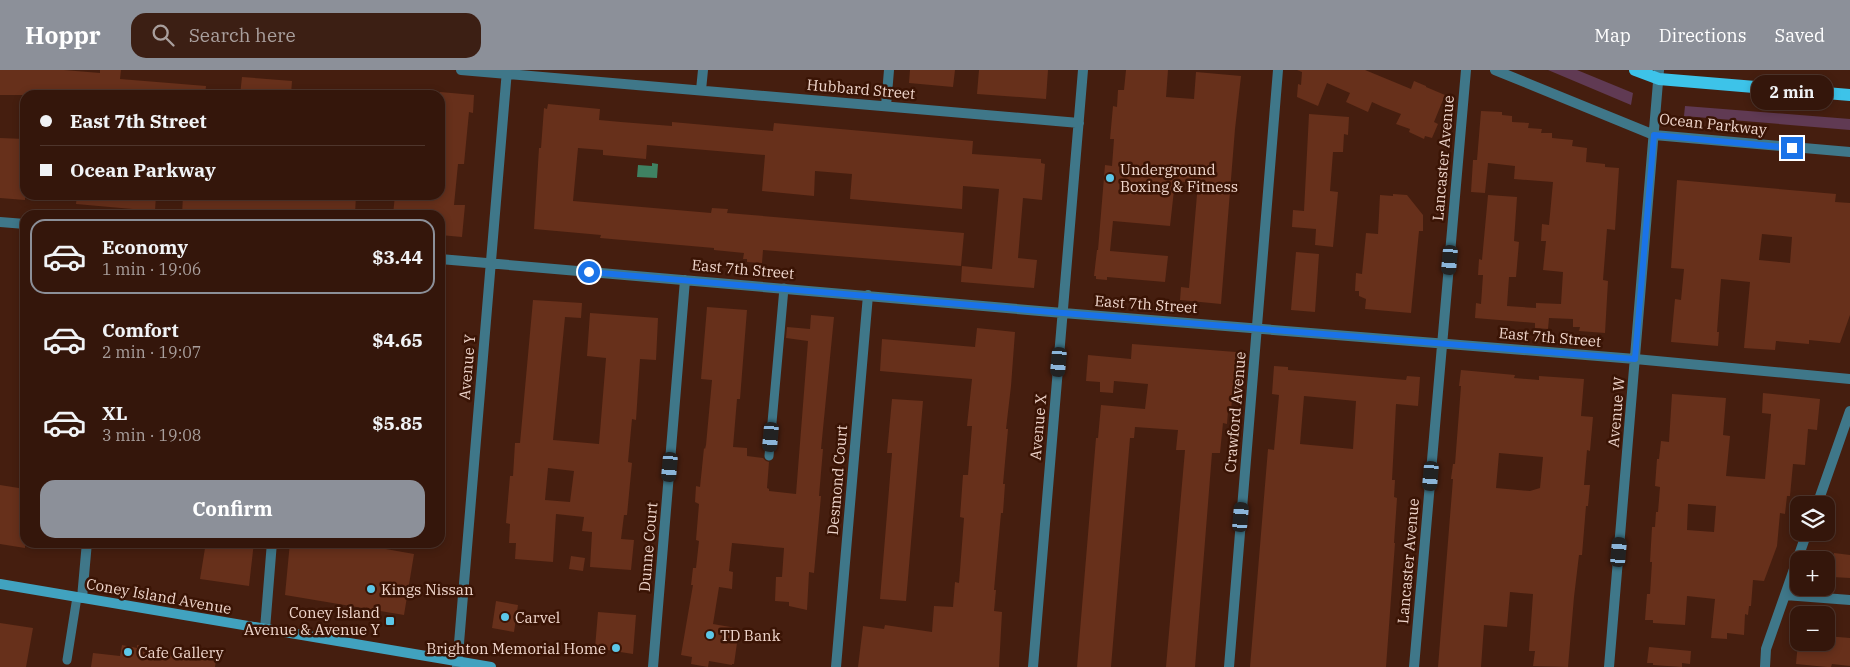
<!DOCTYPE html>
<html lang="en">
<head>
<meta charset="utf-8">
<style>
	body { margin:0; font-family:"IBM Plex Serif",serif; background:#3c1f14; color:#f1f3f6; height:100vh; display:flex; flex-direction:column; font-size:19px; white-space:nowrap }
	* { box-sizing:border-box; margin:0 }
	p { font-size:16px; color:#a99f9d }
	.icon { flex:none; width:28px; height:28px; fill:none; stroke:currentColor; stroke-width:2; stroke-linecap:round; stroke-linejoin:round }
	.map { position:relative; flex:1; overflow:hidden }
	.panel { position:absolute; left:20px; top:140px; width:425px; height:338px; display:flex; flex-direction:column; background:#34160b; border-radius:15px; box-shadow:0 2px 8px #0003,0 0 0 1px #4e352c }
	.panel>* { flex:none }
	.guide { position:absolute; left:20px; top:20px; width:425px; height:110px; border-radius:15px; box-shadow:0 2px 8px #0003,0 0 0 1px #4e352c; display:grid; align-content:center; height:110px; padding:0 20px; background:#34160b }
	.tools { position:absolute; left:1790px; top:426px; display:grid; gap:10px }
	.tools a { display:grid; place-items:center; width:45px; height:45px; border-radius:10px; background:#34160b; box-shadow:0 2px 8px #0003,0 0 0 1px #4e352c; font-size:25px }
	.end { position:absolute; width:22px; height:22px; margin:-11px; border:6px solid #1a73e8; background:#fff; box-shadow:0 0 0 2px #fff }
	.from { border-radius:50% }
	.bubble { position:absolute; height:35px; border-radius:15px; background:#34160b; box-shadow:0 2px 8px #0003,0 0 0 1px #4e352c; font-size:16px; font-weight:700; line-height:35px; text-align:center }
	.car { position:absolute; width:15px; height:30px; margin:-15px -8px; border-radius:6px; box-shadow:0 0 4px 1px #0007; background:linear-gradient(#222 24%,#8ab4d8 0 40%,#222 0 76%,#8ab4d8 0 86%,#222 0) }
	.guide b { display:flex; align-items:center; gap:18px; height:48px; font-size:19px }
	.guide b+b { border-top:1px solid #4e352c }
	.guide i { width:12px; height:12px; background:#f1f3f6 }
	ul { padding:9px 0 0; list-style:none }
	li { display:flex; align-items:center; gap:15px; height:75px; margin:0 10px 8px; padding:0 10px; border:2px solid transparent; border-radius:15px }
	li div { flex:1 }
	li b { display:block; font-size:19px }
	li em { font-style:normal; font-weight:700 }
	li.selected { border-color:#8c9099 }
	li>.icon { width:45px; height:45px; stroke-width:1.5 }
	.button { display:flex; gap:10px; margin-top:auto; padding:10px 20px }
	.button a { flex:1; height:58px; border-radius:15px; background:#8c9099; color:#fff; font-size:20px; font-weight:700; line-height:58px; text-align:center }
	header { display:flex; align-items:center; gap:30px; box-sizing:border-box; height:70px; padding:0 25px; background:#8c9099; color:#fff }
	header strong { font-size:24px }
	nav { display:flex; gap:28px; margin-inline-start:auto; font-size:18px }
	.search { width:350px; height:45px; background:#3c1f14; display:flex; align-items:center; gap:12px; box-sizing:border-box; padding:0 18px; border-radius:15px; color:#a99f9d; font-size:19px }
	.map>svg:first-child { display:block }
	.green { fill:#603a53 }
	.water { fill:#3f8262 }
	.building { fill:#67301b; fill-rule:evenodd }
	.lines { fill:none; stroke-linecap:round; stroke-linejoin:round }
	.service { stroke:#3f7789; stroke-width:9 }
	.minor { stroke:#3f7789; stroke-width:10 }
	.secondary { stroke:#41a2bf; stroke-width:10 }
	.primary { stroke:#3dc3e9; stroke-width:12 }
	.route { stroke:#1a73e8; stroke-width:6 }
	.poi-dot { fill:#5cc7e8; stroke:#3a1405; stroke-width:2 }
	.labels { text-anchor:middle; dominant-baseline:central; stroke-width:5; stroke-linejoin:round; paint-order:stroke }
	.street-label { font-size:15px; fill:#f0d6cc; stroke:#3a1405 }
	.poi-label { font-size:15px; fill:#f0d6cc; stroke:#3a1405; text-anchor:start }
</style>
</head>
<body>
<header>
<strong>Hoppr</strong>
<div class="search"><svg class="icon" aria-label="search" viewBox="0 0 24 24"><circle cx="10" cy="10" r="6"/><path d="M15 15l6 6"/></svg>Search here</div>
<nav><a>Map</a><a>Directions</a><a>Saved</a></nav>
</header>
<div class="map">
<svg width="1850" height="597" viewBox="0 0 1850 597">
	<rect width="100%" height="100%" fill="#451e0f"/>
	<!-- green -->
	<path class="green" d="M1548,0H1577L1633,23L1631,35Z
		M1685,36L1850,49V60L1684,46Z"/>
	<!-- water -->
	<path class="water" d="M652,93L658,94L657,108L637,107L638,95L652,96Z"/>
	<!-- building -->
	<path class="building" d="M0,0H64L100,3V0H121L120,9L206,16L205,25H0Z
		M910,0H955L953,17L909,13Z
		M979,0H1048L1046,29L977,24Z
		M1126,0H1168L1166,27L1194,29L1196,2L1241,6L1235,59L1221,234L1180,230L1181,217L1189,218L1198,113L1175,111L1170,156L1113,151L1110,181L1168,186L1165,212L1107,207V210L1096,209V206H1094L1097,180H1098L1105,95L1112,96L1114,69H1110L1113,36L1117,37L1118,20H1124Z
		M1297,0H1365L1411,19L1414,11L1426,16V17L1445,25L1434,52L1438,54L1432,68L1425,66L1424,69L1409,62L1410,59L1396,54L1401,44L1383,37L1372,32L1368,42L1346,32L1350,23L1327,13L1318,36L1297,27L1298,14L1301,15L1302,2Z
		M242,7L292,11L291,25H240Z
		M440,22L474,25L473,43L469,42L464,94H458L454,135H465L462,167L440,165V145H393L395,125H440Z
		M548,34L600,39L599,50L621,52L672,56V52L773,61L774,53L973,71L972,84L1041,89V93L1045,94L1042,130L1023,128L1018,188L1037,190L1034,218L961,212L962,196L992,199L999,119L963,116L962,139L850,129L852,104L815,101L814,126L762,121L765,85L647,75L646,89L603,85V80L578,78L573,131L711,143L712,138L728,139L727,143L964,163L961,196L763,180L762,193L747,192V189H743L744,183L714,180V178L600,168L601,165L534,159L539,78H541L544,38L547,39Z
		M1481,41L1502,42V45L1512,46V52L1529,53L1528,58L1542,59L1541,63H1552V68L1573,70L1572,76L1587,78L1586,92L1605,94V97L1619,98L1615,160L1607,159L1603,210L1608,211L1605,263L1579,261L1580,257H1573V249L1549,248L1548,259L1535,258V253L1475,248L1476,233L1481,234L1483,205H1478L1479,189L1482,190L1488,125L1517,127L1514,171L1519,172L1516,207H1509L1507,236L1536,238V233L1561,234L1563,202L1543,200L1546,171H1541L1542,154L1549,155L1553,112L1514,109L1515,96L1488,93L1485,123L1471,122L1473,90H1477Z
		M1309,44L1349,47L1348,65L1344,64L1343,82H1333L1330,121L1338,122L1333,177L1315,175L1316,159L1292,157L1293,140L1304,141Z
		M0,68L25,69V130L0,128Z
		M1677,110L1836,124L1835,132L1850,133V245L1840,273L1809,270V274L1776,271L1775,280L1744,278L1750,212L1721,209L1717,262H1719L1718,276L1671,272L1675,229L1681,230L1684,199L1671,198ZM1762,164L1792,167L1790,193L1759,190Z
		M1393,124L1407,125L1423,145V161H1419L1411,243L1365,239L1366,229L1359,226V221H1355L1356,203L1362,204L1366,163L1378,164L1380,125L1393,126Z
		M77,125H156L155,141L76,134Z
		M183,125H356L355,145H182Z
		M1296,182L1319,184L1315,242L1291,240Z
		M533,230L582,233L581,248L565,247L553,370L599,374L606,288L587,286L590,243L658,248L656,290L640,289L636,350L632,349L628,392L632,393L631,403L627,445H624L621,469L634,470L631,500L590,497L592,462L582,461L584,447L556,444L553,492L515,489L516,473H509L510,454L506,453L510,406H513L515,373H520ZM548,398L574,401L570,432L545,430Z
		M707,237L747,240L740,329H737L733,377L747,378V386L763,388L766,391L769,392L767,418L769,419V421L796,424L808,271L786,268L787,257L810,259L811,245L834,247L821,379H823L819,426H821L814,503L809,502L807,540L789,536V532L775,531L776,507H782L784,478L732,473L729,501L733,502L732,519L719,517L713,554L736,558L734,572L737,573L734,594H732V595L709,591L708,597L691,594L692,587L681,585L693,515H691L693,498H696L699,471L696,470L699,434L695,432L696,416L700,417L704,378L705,379L706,375L712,310L701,309Z
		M977,258L1015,262L1011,316L1006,359H1008L1003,414H1005L1003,443H1001L994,520H996L994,541L1002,542L999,597H858L863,556L884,559L885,555L932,562L934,536L953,537L955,512L959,513L964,448L960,447L963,405H968L972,356H967L972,309L880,301L882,269L975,277Z
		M1132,274L1236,282L1231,341H1228L1227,354L1223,353L1220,383H1212L1195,597H1166L1185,380H1176L1178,360L1135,357L1134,368H1130L1111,597H1077L1096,368H1098L1101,335L1145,339L1148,314L1114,311L1113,323L1100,322V312L1086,311L1088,285L1131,289Z
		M1274,296L1288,297V300L1314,302L1406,310L1407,306L1420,307L1418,336L1396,334L1392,410H1395L1394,427L1397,428L1394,473H1395L1386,597H1250L1268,379L1274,380L1279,325L1272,324ZM1304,326L1356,331L1353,379L1300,374Z
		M1461,300L1515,305L1514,308L1539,310V306L1584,309L1581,346L1593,347L1590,381L1587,380L1584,415H1590L1588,436H1586L1582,485H1579L1574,527L1568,597L1533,596L1535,581H1529L1533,524L1510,522L1507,557L1484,555L1481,597H1438L1453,409H1451L1453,394H1455L1461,316H1459ZM1499,383L1543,387L1540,418L1530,421L1496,418Z
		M1763,323L1820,329L1817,360L1808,359L1805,395L1793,394L1790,426H1787L1785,444L1780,443L1777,476L1764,511L1753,510L1751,536H1749L1748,545L1745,544L1744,565L1727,563V569L1711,568L1715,529L1687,526L1685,555L1653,553V550H1645L1647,524H1650L1652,492H1650L1652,457H1655L1656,442H1658L1660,417L1655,416L1657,389H1659L1661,371L1669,372L1672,324L1726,328L1723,365L1730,366L1726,406L1765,409L1771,344L1762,343ZM1688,434L1716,436L1714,462L1687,460Z
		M892,329L923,331L906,531L880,529L892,383H887Z
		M0,415L25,419V478L0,474Z
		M206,472H254L249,516L200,509Z
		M290,472H381L380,478L414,484L404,545L285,525Z
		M1834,483L1850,485V508L1832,507Z
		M571,486L585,488L583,501L569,499Z
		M496,531L518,535L514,562L492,558Z
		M598,542L636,545L633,584L595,578Z
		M0,553L33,558L26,597H0Z
		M1826,566L1850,568V596L1832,594L1831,597H1827L1796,594L1798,572H1826Z
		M122,575L137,578V575L216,590L215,597H91L93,583L120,586Z
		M1649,577L1691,581L1690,594L1682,593V597L1653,595V593H1647Z"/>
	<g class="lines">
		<!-- service -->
		<path class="service" d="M769,386L784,218
			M67,590L77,527"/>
		<!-- minor -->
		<path class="minor" d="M461,0L1079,53
			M1495,0L1654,65L1850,82
			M701,20L703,0
			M886,36L889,0
			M0,152L25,154
			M440,189L1063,243L1635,289L1850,309
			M1817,435L1850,341
			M1785,525L1850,530
			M82,528L87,472
			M265,559L272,472
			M457,597L507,0
			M653,597L685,210
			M836,597L868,225
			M1033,597L1083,0
			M1229,597L1278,0
			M1414,597L1466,0
			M1609,597L1659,0
			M1765,597L1766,579L1807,462"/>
		<!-- secondary -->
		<path class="secondary" d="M0,514L491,597"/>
		<!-- primary -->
		<path class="primary" d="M1635,0L1659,9L1850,25"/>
	</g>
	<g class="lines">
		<!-- route -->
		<path class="route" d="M589,202L1063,243L1635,289L1654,65L1792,78"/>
	</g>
	<!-- markers -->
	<g class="poi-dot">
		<circle cx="1110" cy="108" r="5"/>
		<circle cx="371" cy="519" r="5"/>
		<circle cx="505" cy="547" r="5"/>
		<rect x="385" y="546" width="10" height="10" rx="2.5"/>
		<circle cx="710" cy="565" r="5"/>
		<circle cx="616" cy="578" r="5"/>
		<circle cx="128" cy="582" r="5"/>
	</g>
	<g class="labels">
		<!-- street labels -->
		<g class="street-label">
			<text transform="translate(861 19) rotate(5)">Hubbard Street</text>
			<text transform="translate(1713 54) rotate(6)">Ocean Parkway</text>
			<text transform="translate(1443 88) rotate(-85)">Lancaster Avenue</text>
			<text transform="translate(743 199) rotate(5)">East 7th Street</text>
			<text transform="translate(1146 234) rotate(4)">East 7th Street</text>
			<text transform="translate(1550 267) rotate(5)">East 7th Street</text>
			<text transform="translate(467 297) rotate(-85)">Avenue Y</text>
			<text transform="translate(1235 342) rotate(-85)">Crawford Avenue</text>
			<text transform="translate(1616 342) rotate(-85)">Avenue W</text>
			<text transform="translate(1038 357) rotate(-85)">Avenue X</text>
			<text transform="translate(837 410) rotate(-85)">Desmond Court</text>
			<text transform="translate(648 477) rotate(-85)">Dunne Court</text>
			<text transform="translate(1408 491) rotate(-85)">Lancaster Avenue</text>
			<text transform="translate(159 526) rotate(10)">Coney Island Avenue</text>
		</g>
		<!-- poi labels -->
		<g class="poi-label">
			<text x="1120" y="99">Underground<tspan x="1120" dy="17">Boxing &amp; Fitness</tspan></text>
			<text x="381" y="519">Kings Nissan</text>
			<text x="380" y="542" text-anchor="end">Coney Island<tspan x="380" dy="17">Avenue &amp; Avenue Y</tspan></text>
			<text x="515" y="547">Carvel</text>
			<text x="720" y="565">TD Bank</text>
			<text x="606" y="578" text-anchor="end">Brighton Memorial Home</text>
			<text x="138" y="582">Cafe Gallery</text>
		</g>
	</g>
</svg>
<div class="tools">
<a><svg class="icon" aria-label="layers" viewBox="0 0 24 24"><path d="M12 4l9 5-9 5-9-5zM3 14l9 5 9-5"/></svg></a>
<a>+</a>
<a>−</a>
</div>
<i class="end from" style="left:589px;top:202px"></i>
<i class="end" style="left:1792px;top:78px"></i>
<div class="bubble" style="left:1751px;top:5px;width:82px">2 min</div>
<i class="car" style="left:1450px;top:190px;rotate:185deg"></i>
<i class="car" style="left:1059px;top:292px;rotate:185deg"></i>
<i class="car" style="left:771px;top:367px;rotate:185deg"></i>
<i class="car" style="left:670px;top:397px;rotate:185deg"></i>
<i class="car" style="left:1431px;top:406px;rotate:185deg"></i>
<i class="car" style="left:1241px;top:447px;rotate:5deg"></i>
<i class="car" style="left:1619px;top:482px;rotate:5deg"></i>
<div class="guide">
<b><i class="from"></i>East 7th Street</b>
<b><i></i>Ocean Parkway</b>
</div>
<section class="panel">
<ul>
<li class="selected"><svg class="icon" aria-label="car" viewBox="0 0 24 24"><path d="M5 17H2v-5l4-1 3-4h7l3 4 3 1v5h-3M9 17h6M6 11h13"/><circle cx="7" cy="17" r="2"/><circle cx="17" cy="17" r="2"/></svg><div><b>Economy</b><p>1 min · 19:06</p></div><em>$3.44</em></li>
<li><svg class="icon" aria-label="car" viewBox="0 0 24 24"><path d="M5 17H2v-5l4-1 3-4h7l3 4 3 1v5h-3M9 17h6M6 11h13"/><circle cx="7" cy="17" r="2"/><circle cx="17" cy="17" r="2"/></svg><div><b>Comfort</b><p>2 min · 19:07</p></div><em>$4.65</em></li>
<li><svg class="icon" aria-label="car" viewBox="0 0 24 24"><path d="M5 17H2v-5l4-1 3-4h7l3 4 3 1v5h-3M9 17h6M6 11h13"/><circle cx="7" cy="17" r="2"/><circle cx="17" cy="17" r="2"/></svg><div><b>XL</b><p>3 min · 19:08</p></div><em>$5.85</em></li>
</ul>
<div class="button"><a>Confirm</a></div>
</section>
</div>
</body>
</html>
